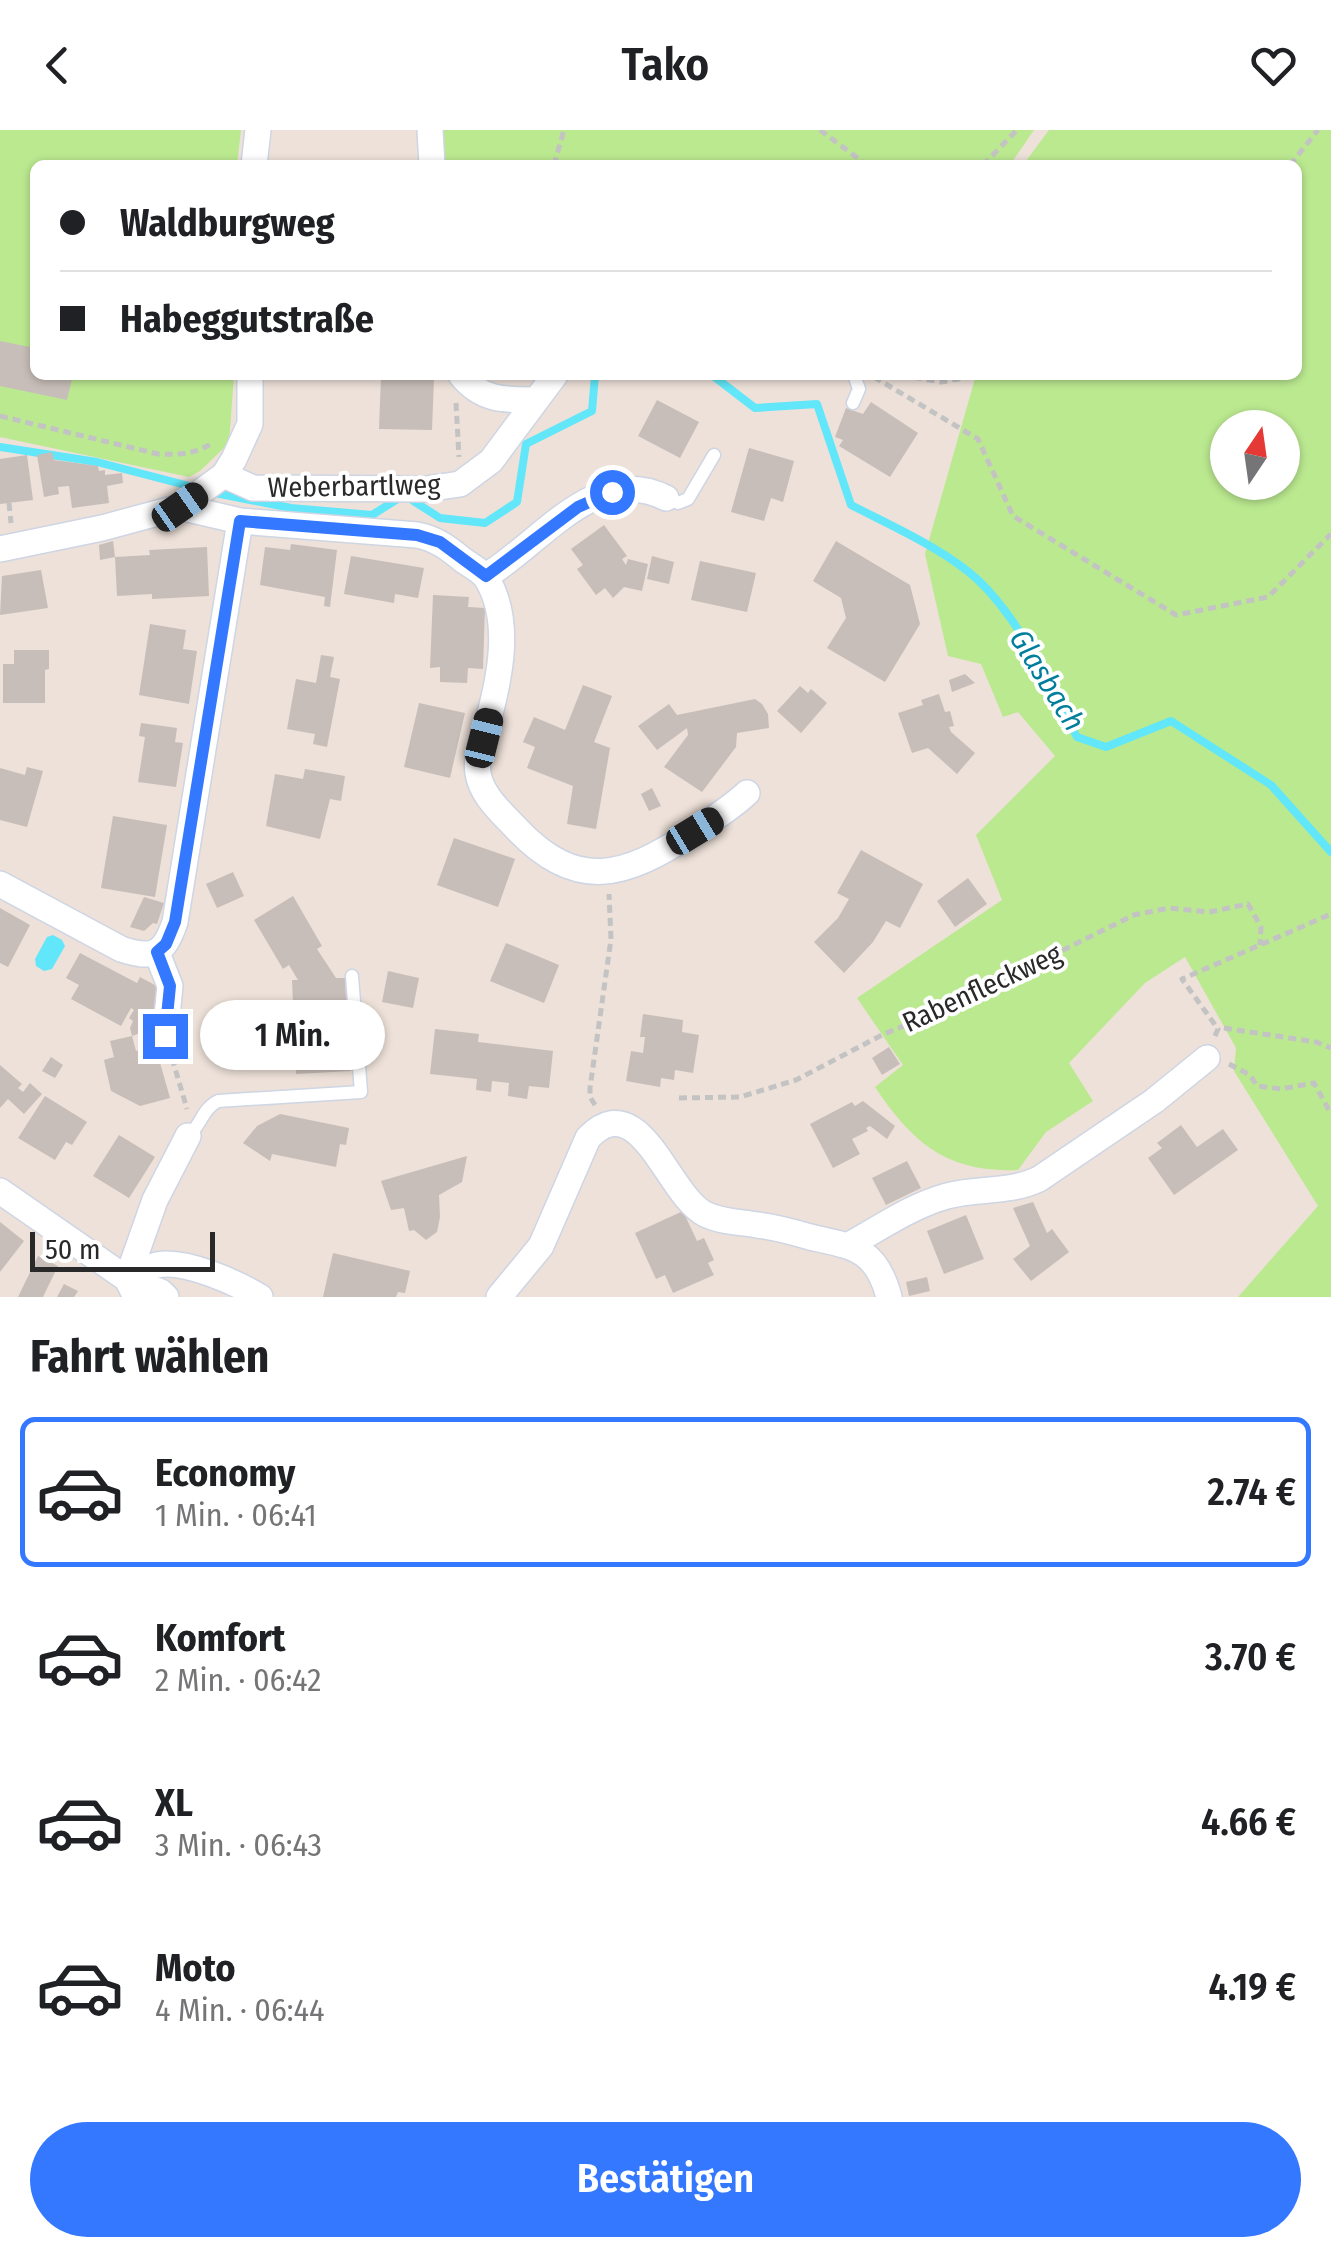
<!DOCTYPE html>
<html lang="de">
<head>
<meta charset="utf-8">
<style>
	body { margin:0; font-family:"Fira Sans Condensed",sans-serif; background:#f2f2f2; color:#202124; height:100vh; display:flex; flex-direction:column; font-size:38px; white-space:nowrap }
	* { box-sizing:border-box; margin:0 }
	p { font-size:32px; color:#757577 }
	.icon { flex:none; width:55px; height:55px; fill:none; stroke:currentColor; stroke-width:2; stroke-linecap:round; stroke-linejoin:round }
	.map { position:relative; height:1167px; overflow:hidden }
	.drawer { display:flex; flex-direction:column; background:#fff; flex:1 }
	.drawer>* { flex:none }
	.guide { position:absolute; left:30px; top:30px; width:1272px; height:220px; border-radius:15px; box-shadow:0 2px 8px #0004; display:grid; align-content:center; height:220px; padding:0 30px; background:#fff }
	.needle { width:65px; rotate:13deg }
	.fabs { position:absolute; left:1210px; top:280px; display:grid; gap:20px }
	.fabs a { display:grid; place-items:center; width:90px; height:90px; border-radius:50%; background:#fff; box-shadow:0 2px 8px #0004; font-size:50px }
	.scale { position:absolute; left:30px; bottom:25px; width:185px; box-sizing:border-box; padding-left:10px; border:5px solid #292929; border-top:0; font-size:28px; line-height:35px; white-space:nowrap; color:#292929; -webkit-text-stroke:8px #fff; paint-order:stroke }
	.end { position:absolute; width:45px; height:45px; margin:-22px; border:12px solid #3378ff; background:#fff; box-shadow:0 0 0 5px #fff }
	.from { border-radius:50% }
	.bubble { position:absolute; height:70px; border-radius:35px; background:#fff; box-shadow:0 2px 8px #0004; font-size:32px; font-weight:600; line-height:70px; text-align:center }
	.car { position:absolute; width:30px; height:60px; margin:-30px -15px; border-radius:12px; box-shadow:0 0 8px 2px #0007; background:linear-gradient(#222 24%,#8ab4d8 0 40%,#222 0 76%,#8ab4d8 0 86%,#222 0) }
	.guide b { display:flex; align-items:center; gap:35px; height:95px; font-size:38px }
	.guide b+b { border-top:2px solid #e0e0e0 }
	.guide i { width:25px; height:25px; background:#202124 }
	ul { padding:0; list-style:none }
	li { display:flex; align-items:center; gap:30px; height:150px; margin:0 20px 15px; padding:0 10px; border:5px solid transparent; border-radius:15px }
	li div { flex:1 }
	li b { display:block; font-size:38px }
	li em { font-style:normal; font-weight:600 }
	li.selected { border-color:#3378ff }
	li>.icon { width:90px; height:90px; stroke-width:1.5 }
	h2 { padding:0 30px; font-size:45px; line-height:120px }
	.primary-button { display:flex; gap:20px; margin-top:auto; padding:20px 30px }
	.primary-button a { flex:1; height:115px; border-radius:60px; background:#3378ff; color:#fff; font-size:40px; font-weight:600; line-height:115px; text-align:center }
	header { display:flex; justify-content:space-between; align-items:center; height:130px; padding:0 30px; background:#fff; font-size:45px; font-weight:600 }
	.map>svg:first-child { display:block }
	.green { fill:#bbe990; fill-rule:evenodd }
	.water { fill:#61e7f9 }
	.lines { fill:none; stroke-linecap:round; stroke-linejoin:round }
	.stream { stroke:#61e7f9; stroke-width:8 }
	.building { fill:#c8beb9 }
	.service-casing { stroke:#ced5e3; stroke-width:15 }
	.minor-casing { stroke:#ced5e3; stroke-width:28 }
	.path { stroke:#c3c3c3; stroke-width:5; stroke-dasharray:8 5; stroke-linecap:butt }
	.service { stroke:#fff; stroke-width:12 }
	.minor { stroke:#fff; stroke-width:25 }
	.route { stroke:#3378ff; stroke-width:12 }
	.labels { text-anchor:middle; dominant-baseline:central; stroke-width:8; stroke-linejoin:round; paint-order:stroke }
	.street-label { font-size:28px; fill:#292929; stroke:#fff }
	.water-label { font-size:30px; font-style:italic; fill:#027e9d; stroke:#fff }
</style>
</head>
<body>
<header><svg class="icon" aria-label="back" viewBox="0 0 24 24"><path d="M15 5l-7 7 7 7"/></svg>Tako<svg class="icon" aria-label="heart" viewBox="0 0 24 24"><path d="M12 20l-8-8c-3-5 5-10 8-4 3-6 11-1 8 4z"/></svg></header>
<div class="map">
<svg width="1331" height="1167" viewBox="0 0 1331 1167">
	<rect width="100%" height="100%" fill="#ede1d9"/>
	<!-- green -->
	<path class="green" d="M0,0H241L237,35H35V245H234L229,313L200,341L189,347L0,307Z
		M441,0H1034L1010,35H442Z
		M1049,0H1331V1167H1238L1318,1076L1234,941L1236,918L1185,827L1145,853L1069,933L1093,971L1046,1002L1018,1040C948,1043 913,1014 875,957L903,935L857,868L1002,770L976,705L1055,626L1018,582L1003,587L981,534L948,526L925,424L976,245H1298V35H1023ZM1228,298H1282V352H1228Z"/>
	<!-- water -->
	<path class="water" d="M53,805L62,810L65,816L52,839L44,841L36,836L35,829L47,807Z"/>
	<g class="lines">
		<!-- stream -->
		<path class="stream" d="M712,245L755,278L817,274L851,375C890,395 946,420 978,450C1021,491 1050,555 1077,607L1106,617L1171,591L1271,655L1331,722
			M0,317L97,332L197,358
			M210,362L291,378L372,385L404,365L440,388L485,393L517,372L526,314L592,281L595,245"/>
	</g>
	<!-- building -->
	<path class="building" d="M0,211L35,218V245H73L67,270L0,256Z
		M386,245H431V249H434L432,300L379,299L381,247Z
		M657,270L699,292L680,328L638,306Z
		M871,272L918,303L890,347L839,316L843,310L835,307L846,278L863,284Z
		M749,318L794,331L783,372L771,368L764,391L731,382Z
		M52,322L54,330L98,336L99,341L105,340V345L122,343L123,353L107,356L109,373L72,378L69,356L58,357L59,364L44,367L37,325Z
		M27,325L33,370L0,374V329Z
		M604,395L627,426L622,429L626,435L628,429L648,434L642,461L624,457L613,468L605,458L596,465L577,439L583,435L571,419Z
		M113,411L115,427L100,430L99,415Z
		M836,411L910,455L920,494L885,552L827,518L846,488L841,468L813,451Z
		M291,414L337,420L330,477L324,476L325,467L260,455L265,417L290,420Z
		M207,417L209,466L152,469V464L117,466L115,427L150,425L149,420Z
		M351,426L424,438L418,468L395,464L394,473L344,464Z
		M652,426L674,432L669,454L647,449Z
		M700,431L756,443L747,482L691,470Z
		M41,440L48,478L0,485L2,446Z
		M433,465L469,467L468,477L485,478L483,539L468,538L467,553L440,552V537L430,538Z
		M150,494L186,500L183,519L197,521L189,574L139,565Z
		M14,520H49V539L45,540V573H3V534H14Z
		M321,525L334,527L330,547L340,549L327,617L313,614L315,604L287,599L296,549L316,553Z
		M965,544L975,553L952,562L949,550Z
		M583,555L612,566L594,612L610,618L596,699L567,694L573,656L527,638L535,617L523,612L534,587L565,600Z
		M800,556L808,563L811,559L827,573L801,603L777,581Z
		M939,564L945,582L950,581L954,596L949,597L951,602L975,623L957,644L928,618L912,623L898,583L923,575L921,570Z
		M755,569L762,574L768,584L769,598L737,603L736,617L702,662L664,637L688,605L687,598L657,620L638,596L669,574L677,585Z
		M419,573L465,583L450,648L404,637Z
		M141,593L177,598L175,612L183,613L176,657L138,652L145,607L139,606Z
		M27,637L43,641L27,697L0,690V638L25,645Z
		M305,639L345,646L341,671L330,669L320,709L266,696L275,644L303,649Z
		M652,658L661,676L649,681L641,664Z
		M113,686L167,695L155,767L101,758Z
		M454,708L515,729L498,777L437,755Z
		M861,720L923,754L900,798L886,791L873,812L844,843L814,812L838,788L849,769L837,763Z
		M233,742L244,766L217,778L206,754Z
		M968,748L987,774L955,797L937,771Z
		M293,766L322,816L317,819L336,848H345L346,869H352L354,918H350L351,941L296,944V925H286L284,873H293L292,850H298L289,835L283,839L254,790Z
		M144,767L164,773L157,794L153,793L144,801L130,797Z
		M0,778L30,795L8,837L0,833Z
		M506,813L559,835L544,873L490,851Z
		M80,823L137,853L140,847L164,860L160,887L152,899L132,906L130,898L133,891L129,888L134,880L131,878L121,896L71,869L79,855L66,848Z
		M388,841L419,848L413,878L382,872Z
		M643,884L683,890L682,902L699,905L693,943L675,940L674,950L661,948L660,957L626,951L631,921L643,923L645,907H640Z
		M435,899L479,904L478,912L553,921L549,958L529,956L527,969L508,966L509,953L492,951L491,962L476,960L477,949L430,944Z
		M132,906L136,921L155,915L170,968L140,976L111,961L104,930L114,927L110,911Z
		M889,917L900,934L882,945L872,928Z
		M51,927L63,935L55,948L42,941Z
		M0,935L22,954L18,958L23,962L30,953L42,964L24,984L8,969L0,978Z
		M45,966L87,992L72,1015L66,1012L55,1030L18,1008Z
		M863,971L895,996L887,1009L870,996L866,998L868,1001L852,1009L860,1024L833,1038L810,994L852,972L855,976Z
		M280,984L349,998L346,1015L340,1014L336,1037L272,1024L270,1031L243,1013L257,996Z
		M1181,995L1197,1017L1223,999L1238,1020L1174,1065L1148,1028L1162,1018L1157,1013Z
		M119,1005L155,1027L129,1068L93,1046Z
		M467,1026L462,1052L439,1065L440,1087L437,1102L426,1110L414,1100L409,1101L404,1078L391,1080L381,1051Z
		M907,1031L921,1058L886,1075L872,1048Z
		M1033,1072L1047,1103L1052,1099L1069,1122L1031,1151L1013,1129L1030,1116L1013,1078Z
		M683,1081L697,1111L704,1108L714,1130L708,1133L714,1145L673,1163L665,1145L656,1149L635,1103Z
		M966,1085L984,1129L944,1144L927,1101Z
		M0,1092L24,1111L0,1142Z
		M333,1123L410,1141L405,1163L398,1162L396,1167H323Z
		M38,1126L58,1136L43,1167H18Z
		M927,1147L930,1161L909,1166L906,1152Z
		M64,1154L78,1161L74,1167H57Z"/>
	<g class="lines">
		<!-- service casing -->
		<g class="service-casing">
			<path id="service" d="M853,273L859,259L854,245
				M666,368L678,373L688,369L714,325
				M188,1006C201,996 202,979 218,971L361,962L352,846"/>
		</g>
		<!-- minor casing -->
		<g class="minor-casing">
			<path id="minor" d="M430,0L432,35
				M254,35L258,0
				M461,245C481,270 503,270 533,270
				M224,345L253,358L426,359L460,354L491,331L555,245
				M180,377L240,391L417,405C437,409 448,418 463,430C471,436 482,441 487,449C512,491 500,547 488,591C484,606 475,626 478,643C481,665 502,683 516,698C577,763 625,747 692,703C711,690 730,679 747,663
				M0,419L102,398L180,377L224,345L234,329L250,294V245
				M486,446C539,415 596,332 666,368
				M0,754L121,819C154,830 164,824 175,792L240,391
				M157,823L170,856L165,906
				M0,1061L127,1149L136,1167
				M849,1115C880,1098 911,1076 947,1066C978,1058 1010,1063 1039,1049L1154,971L1207,928
				M127,1149L155,1070L188,1006
				M127,1149C136,1145 148,1137 157,1135C185,1129 237,1153 260,1167
				M127,1149L161,1162L166,1167
				M499,1167L541,1116L588,1008C640,954 668,1066 705,1084C721,1092 740,1092 757,1095C775,1097 793,1102 810,1107C854,1117 876,1118 889,1167"/>
		</g>
		<!-- path -->
		<path class="path" d="M820,0L867,35
			M554,35L564,0
			M983,35L1017,0
			M1290,35L1318,0
			M901,245L941,252L983,245
			M874,247L978,309L1013,386L1176,485L1268,467L1331,404
			M456,273L459,327
			M0,286L158,324C181,325 195,324 214,312
			M9,373L11,393
			M1224,898L1316,912L1331,918
			M1215,906L1218,899L1182,849L1331,784
			M172,928L187,979
			M1229,934L1250,945L1257,956L1281,959L1314,953L1331,984
			M679,968L740,967L796,950L882,905L946,878L1134,785L1169,778L1209,782L1248,774L1261,797L1260,815
			M595,975L590,967V958L611,809L609,764"/>
		<!-- service -->
		<use href="#service" class="service"/>
		<!-- minor -->
		<use href="#minor" class="minor"/>
	</g>
	<g class="lines">
		<!-- route -->
		<path class="route" d="M165,906L170,856L157,822L166,814L175,792L240,391L417,405L440,412L486,446L578,377L612,362"/>
	</g>
	<g class="labels">
		<!-- street labels -->
		<g class="street-label">
			<text transform="translate(354 356) rotate(-1)">Weberbartlweg</text>
			<text transform="translate(982 858) rotate(-25)">Rabenfleckweg</text>
		</g>
		<!-- water labels -->
		<g class="water-label">
			<text transform="translate(1047 550) rotate(58)">Glasbach</text>
		</g>
	</g>
</svg>
<div class="fabs">
<a><svg class="needle" viewBox="-14 -14 28 28"><path d="M0-13l5 13h-10z" fill="#e53935"/><path d="M0 13l5-13h-10z" fill="#757577"/></svg></a>
</div>
<div class="scale">50 m</div>
<i class="end from" style="left:612px;top:362px"></i>
<i class="end" style="left:165px;top:906px"></i>
<div class="bubble" style="left:200px;top:870px;width:185px">1 Min.</div>
<i class="car" style="left:180px;top:377px;rotate:55deg"></i>
<i class="car" style="left:484px;top:608px;rotate:14deg"></i>
<i class="car" style="left:695px;top:701px;rotate:59deg"></i>
<div class="guide">
<b><i class="from"></i>Waldburgweg</b>
<b><i></i>Habeggutstraße</b>
</div>
</div>
<section class="drawer">
<h2>Fahrt wählen</h2>
<ul>
<li class="selected"><svg class="icon" aria-label="car" viewBox="0 0 24 24"><path d="M5 17H2v-5l4-1 3-4h7l3 4 3 1v5h-3M9 17h6M6 11h13"/><circle cx="7" cy="17" r="2"/><circle cx="17" cy="17" r="2"/></svg><div><b>Economy</b><p>1 Min. · 06:41</p></div><em>2.74 €</em></li>
<li><svg class="icon" aria-label="car" viewBox="0 0 24 24"><path d="M5 17H2v-5l4-1 3-4h7l3 4 3 1v5h-3M9 17h6M6 11h13"/><circle cx="7" cy="17" r="2"/><circle cx="17" cy="17" r="2"/></svg><div><b>Komfort</b><p>2 Min. · 06:42</p></div><em>3.70 €</em></li>
<li><svg class="icon" aria-label="car" viewBox="0 0 24 24"><path d="M5 17H2v-5l4-1 3-4h7l3 4 3 1v5h-3M9 17h6M6 11h13"/><circle cx="7" cy="17" r="2"/><circle cx="17" cy="17" r="2"/></svg><div><b>XL</b><p>3 Min. · 06:43</p></div><em>4.66 €</em></li>
<li><svg class="icon" aria-label="car" viewBox="0 0 24 24"><path d="M5 17H2v-5l4-1 3-4h7l3 4 3 1v5h-3M9 17h6M6 11h13"/><circle cx="7" cy="17" r="2"/><circle cx="17" cy="17" r="2"/></svg><div><b>Moto</b><p>4 Min. · 06:44</p></div><em>4.19 €</em></li>
</ul>
<div class="primary-button"><a>Bestätigen</a></div>
</section>
</body>
</html>
